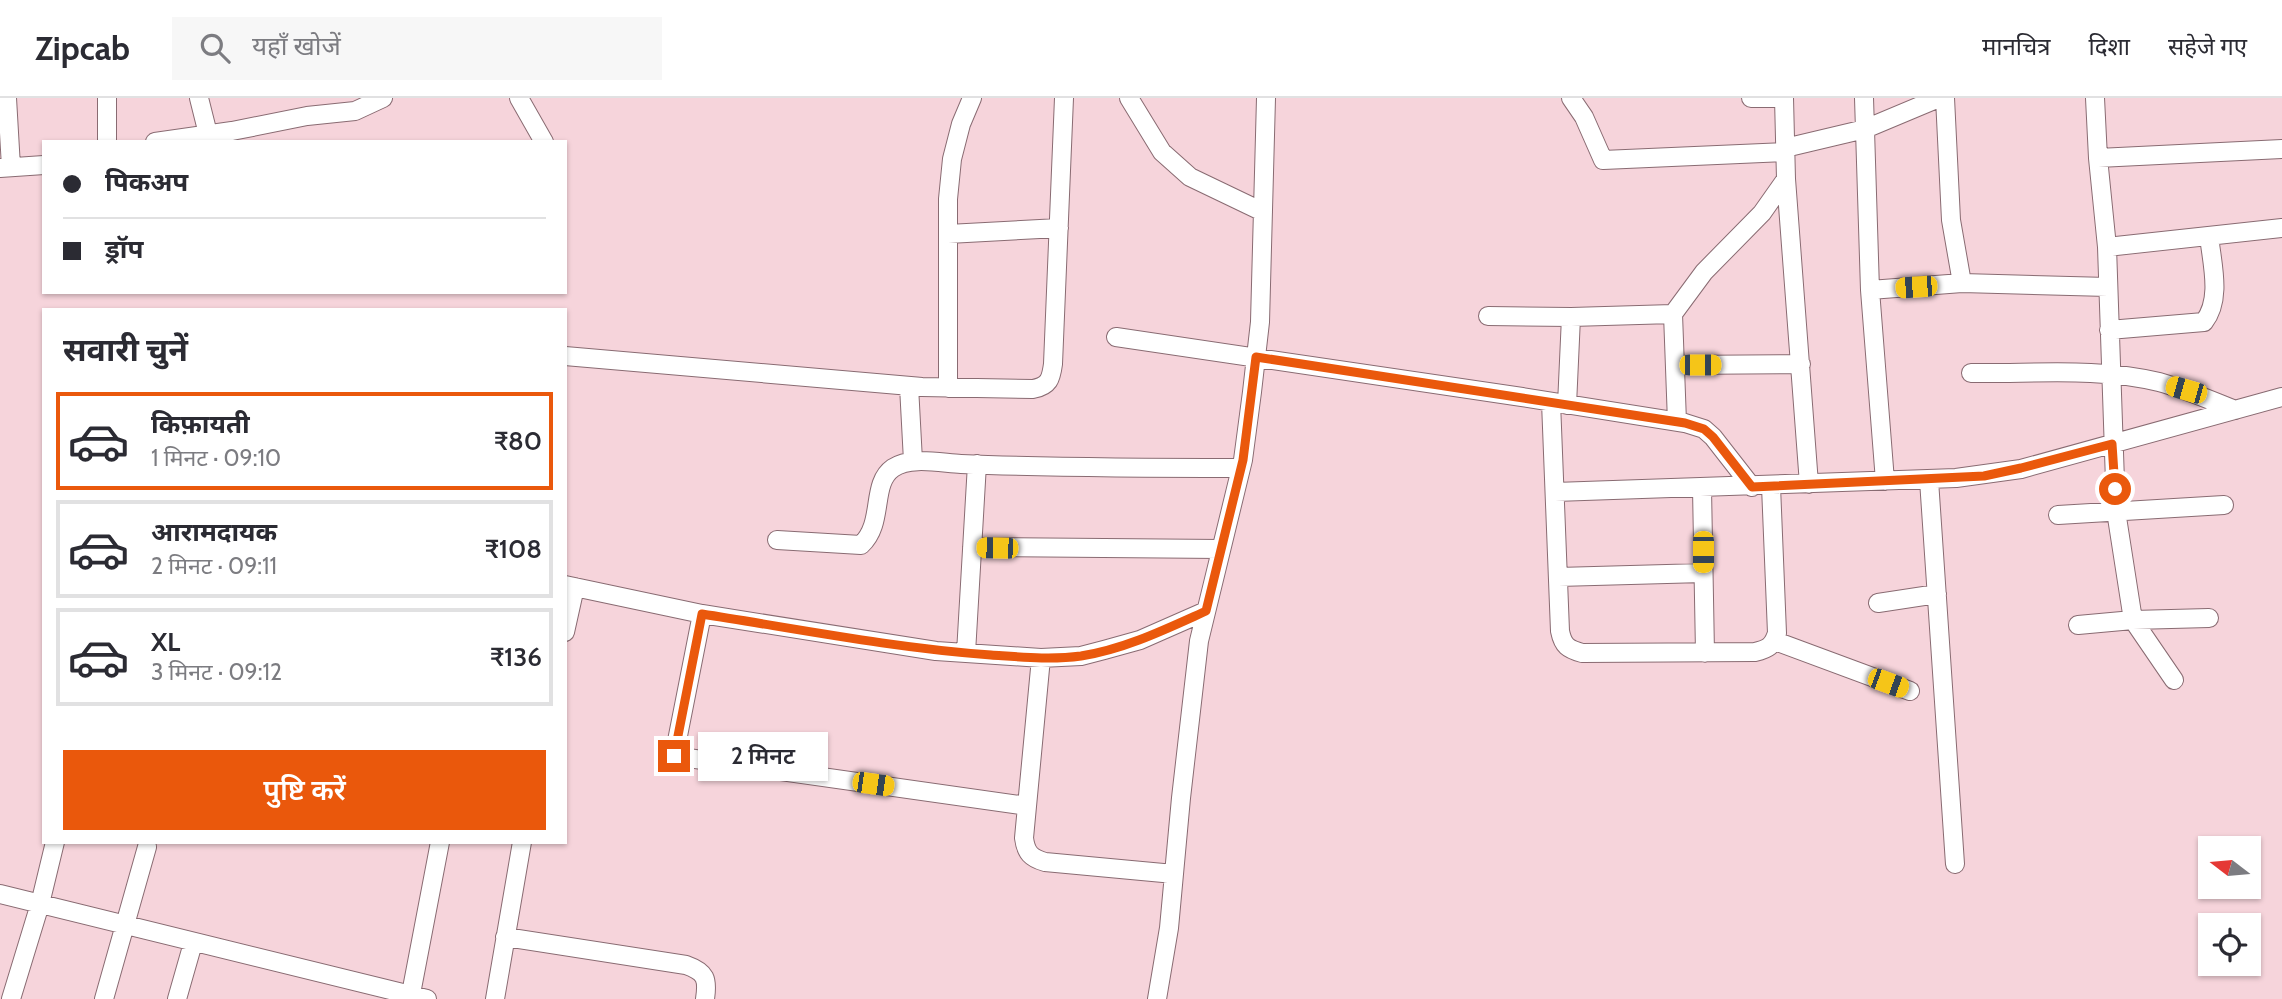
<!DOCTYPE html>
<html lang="hi">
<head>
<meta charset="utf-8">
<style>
	body { margin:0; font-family:Cabin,"Noto Sans Devanagari",sans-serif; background:#f7f7f7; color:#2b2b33; height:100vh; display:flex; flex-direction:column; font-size:26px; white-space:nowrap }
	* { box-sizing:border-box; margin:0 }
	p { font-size:23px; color:#7c7c81 }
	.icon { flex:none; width:38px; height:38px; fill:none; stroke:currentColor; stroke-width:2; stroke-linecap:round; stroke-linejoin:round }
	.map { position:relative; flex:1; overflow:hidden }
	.drawer { position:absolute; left:42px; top:210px; width:525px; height:536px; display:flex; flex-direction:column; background:#fff; border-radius:0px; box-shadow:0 2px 5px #0004 }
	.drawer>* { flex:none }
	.banner { position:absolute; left:42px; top:42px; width:525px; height:154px; border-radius:0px; box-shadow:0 2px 5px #0004; display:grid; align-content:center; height:154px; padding:0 21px; background:#fff }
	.needle { width:46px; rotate:286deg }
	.buttons { position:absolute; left:2198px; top:738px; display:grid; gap:14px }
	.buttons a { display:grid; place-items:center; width:63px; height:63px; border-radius:0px; background:#fff; box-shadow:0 2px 5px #0004; font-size:35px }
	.end { position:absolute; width:32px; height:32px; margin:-16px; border:9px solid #ea580c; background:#fff; box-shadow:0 0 0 4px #fff }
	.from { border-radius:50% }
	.bubble { position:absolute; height:49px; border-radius:0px; background:#fff; box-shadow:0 2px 5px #0004; font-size:23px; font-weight:600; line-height:49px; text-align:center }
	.car { position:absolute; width:21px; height:42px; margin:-21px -10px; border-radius:9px; box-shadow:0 0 5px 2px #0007; background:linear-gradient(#f5c518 24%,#345 0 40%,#f5c518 0 76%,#345 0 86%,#f5c518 0) }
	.banner b { display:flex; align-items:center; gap:24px; height:66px; font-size:26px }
	.banner b+b { border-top:2px solid #e1e1e2 }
	.banner i { width:18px; height:18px; background:#2b2b33 }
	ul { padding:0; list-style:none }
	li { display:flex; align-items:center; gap:21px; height:98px; margin:0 14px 10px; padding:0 7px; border:4px solid #e1e1e2; border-radius:0px }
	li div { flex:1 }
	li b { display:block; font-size:26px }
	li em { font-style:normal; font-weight:600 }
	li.active { border-color:#ea580c }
	li>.icon { width:63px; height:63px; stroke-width:1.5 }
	h2 { padding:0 21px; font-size:32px; line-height:84px }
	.button { display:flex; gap:14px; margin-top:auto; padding:14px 21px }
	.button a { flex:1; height:80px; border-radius:0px; background:#ea580c; color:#fff; font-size:28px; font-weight:600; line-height:80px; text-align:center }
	header { display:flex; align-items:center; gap:42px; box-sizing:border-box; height:98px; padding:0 35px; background:#fff; border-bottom:2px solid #e1e1e2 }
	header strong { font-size:33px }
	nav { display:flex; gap:38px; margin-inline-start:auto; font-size:24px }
	.search { width:490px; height:63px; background:#f7f7f7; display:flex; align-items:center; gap:18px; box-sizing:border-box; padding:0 24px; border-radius:0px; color:#7c7c81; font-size:26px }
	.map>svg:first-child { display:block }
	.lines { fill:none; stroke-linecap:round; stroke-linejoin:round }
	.minor-casing { stroke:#896b72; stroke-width:20 }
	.minor { stroke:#fff; stroke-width:18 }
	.route { stroke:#ea580c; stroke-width:9 }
</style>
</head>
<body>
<header>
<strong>Zipcab</strong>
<div class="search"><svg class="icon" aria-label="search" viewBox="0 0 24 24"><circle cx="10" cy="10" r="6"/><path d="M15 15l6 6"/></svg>यहाँ खोजें</div>
<nav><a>मानचित्र</a><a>दिशा</a><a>सहेजे गए</a></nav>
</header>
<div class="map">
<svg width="2282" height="901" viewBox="0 0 2282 901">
	<rect width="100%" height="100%" fill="#f6d4db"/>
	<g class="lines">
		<!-- minor casing -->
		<g class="minor-casing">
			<path id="minor" d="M7,0L11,69
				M107,0V44
				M199,0L208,36
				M519,0L544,44
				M1129,0L1162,54L1190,79L1263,114
				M1571,0L1584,19L1603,62L1785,54
				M1751,0H1784
				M1784,0L1786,81L1809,386
				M1864,0L1870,192L1885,383
				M1945,0L1951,122L1962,185
				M2095,0L2098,60L2107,149L2116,413L2133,522L2174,582
				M155,44L232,33L307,18L355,13L383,0
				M1785,50L1865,31L1939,0
				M2098,60L2282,51
				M0,70L44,67
				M948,136L1059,130
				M2107,149L2282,130
				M1870,192L1962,185L2108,189
				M1488,218L1571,219L1673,216
				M2109,232L2204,224C2222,201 2212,166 2209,138
				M1116,239L1522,299L1685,325L1704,331L1713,339L1752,389
				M565,258L922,289L1033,291C1049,288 1051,281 1053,266L1064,0
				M1675,267L1801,266
				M1971,275C2032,276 2099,269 2159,284C2185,291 2210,302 2235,312
				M909,288L913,363
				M948,290V101L952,61L961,26L972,0
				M1551,304L1560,533C1563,548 1568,551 1582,555L1755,554C1768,551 1773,548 1777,535L1771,388
				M1567,307L1571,219
				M1677,324L1673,216L1704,174L1762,115L1786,81
				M1929,382L1955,766
				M1702,390L1705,555
				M1555,394L1956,380L2021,371L2282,299
				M2058,417L2224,407
				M777,442L861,447C885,425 870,386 893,370C910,358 941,365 961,366C1054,370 1148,370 1241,370
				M972,449L1221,451
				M1558,479L1703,475
				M565,487L702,516L936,553L1041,560L1081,558L1104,552L1140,542L1206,513
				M1878,505L1937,496
				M702,516L674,658L1027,708
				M2078,527L2133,522L2209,520
				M565,534L575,489
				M1775,543L1910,593
				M966,555L977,366
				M1041,560L1024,740C1026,755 1031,760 1045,764L1174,776
				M0,796L427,901
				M505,839L686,867C706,874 708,881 705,901
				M11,901L40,806L55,744
				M104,901L147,749
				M177,901L193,845
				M410,901L440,744
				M495,901L522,744
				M1157,901L1169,830L1181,700L1199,543L1243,362L1252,294L1260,224L1266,0"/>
		</g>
		<!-- minor -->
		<use href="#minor" class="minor"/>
	</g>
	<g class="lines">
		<!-- route -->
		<path class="route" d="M674,658L702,516C798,531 894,550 991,557C1021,559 1051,562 1081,558C1125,551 1166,531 1206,513L1243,362L1256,259L1685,325L1704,331L1713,339L1752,389L1984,378L2021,370L2112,346L2115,391"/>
	</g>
</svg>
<div class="buttons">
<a><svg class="needle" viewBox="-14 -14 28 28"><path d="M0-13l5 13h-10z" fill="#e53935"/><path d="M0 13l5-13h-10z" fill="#7c7c81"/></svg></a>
<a><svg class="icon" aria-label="locate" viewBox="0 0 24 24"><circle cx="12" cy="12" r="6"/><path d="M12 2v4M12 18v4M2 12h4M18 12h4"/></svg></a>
</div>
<i class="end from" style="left:2115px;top:391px"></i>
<i class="end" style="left:674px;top:658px"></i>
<div class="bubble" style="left:698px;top:634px;width:130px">2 मिनट</div>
<i class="car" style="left:1916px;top:189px;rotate:266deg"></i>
<i class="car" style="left:1700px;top:267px;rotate:90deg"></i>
<i class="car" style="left:2186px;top:292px;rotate:286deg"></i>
<i class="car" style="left:997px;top:450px;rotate:271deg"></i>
<i class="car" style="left:1703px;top:454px;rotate:180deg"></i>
<i class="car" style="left:1888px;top:585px;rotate:110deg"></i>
<i class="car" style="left:873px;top:686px;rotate:98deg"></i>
<div class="banner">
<b><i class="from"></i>पिकअप</b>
<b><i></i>ड्रॉप</b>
</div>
<section class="drawer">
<h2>सवारी चुनें</h2>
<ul>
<li class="active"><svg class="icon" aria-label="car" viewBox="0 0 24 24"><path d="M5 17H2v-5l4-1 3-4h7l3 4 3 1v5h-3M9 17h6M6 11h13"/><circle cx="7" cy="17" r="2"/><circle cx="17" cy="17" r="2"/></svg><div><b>किफ़ायती</b><p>1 मिनट · 09:10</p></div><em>₹80</em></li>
<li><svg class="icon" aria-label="car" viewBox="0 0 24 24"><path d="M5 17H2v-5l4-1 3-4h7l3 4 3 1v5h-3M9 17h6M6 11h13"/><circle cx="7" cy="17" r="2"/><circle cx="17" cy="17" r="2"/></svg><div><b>आरामदायक</b><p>2 मिनट · 09:11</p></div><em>₹108</em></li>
<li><svg class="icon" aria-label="car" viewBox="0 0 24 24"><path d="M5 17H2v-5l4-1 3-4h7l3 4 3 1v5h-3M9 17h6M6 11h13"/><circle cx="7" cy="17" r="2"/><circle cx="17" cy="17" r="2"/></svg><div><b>XL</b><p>3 मिनट · 09:12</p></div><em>₹136</em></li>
</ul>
<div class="button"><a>पुष्टि करें</a></div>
</section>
</div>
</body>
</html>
